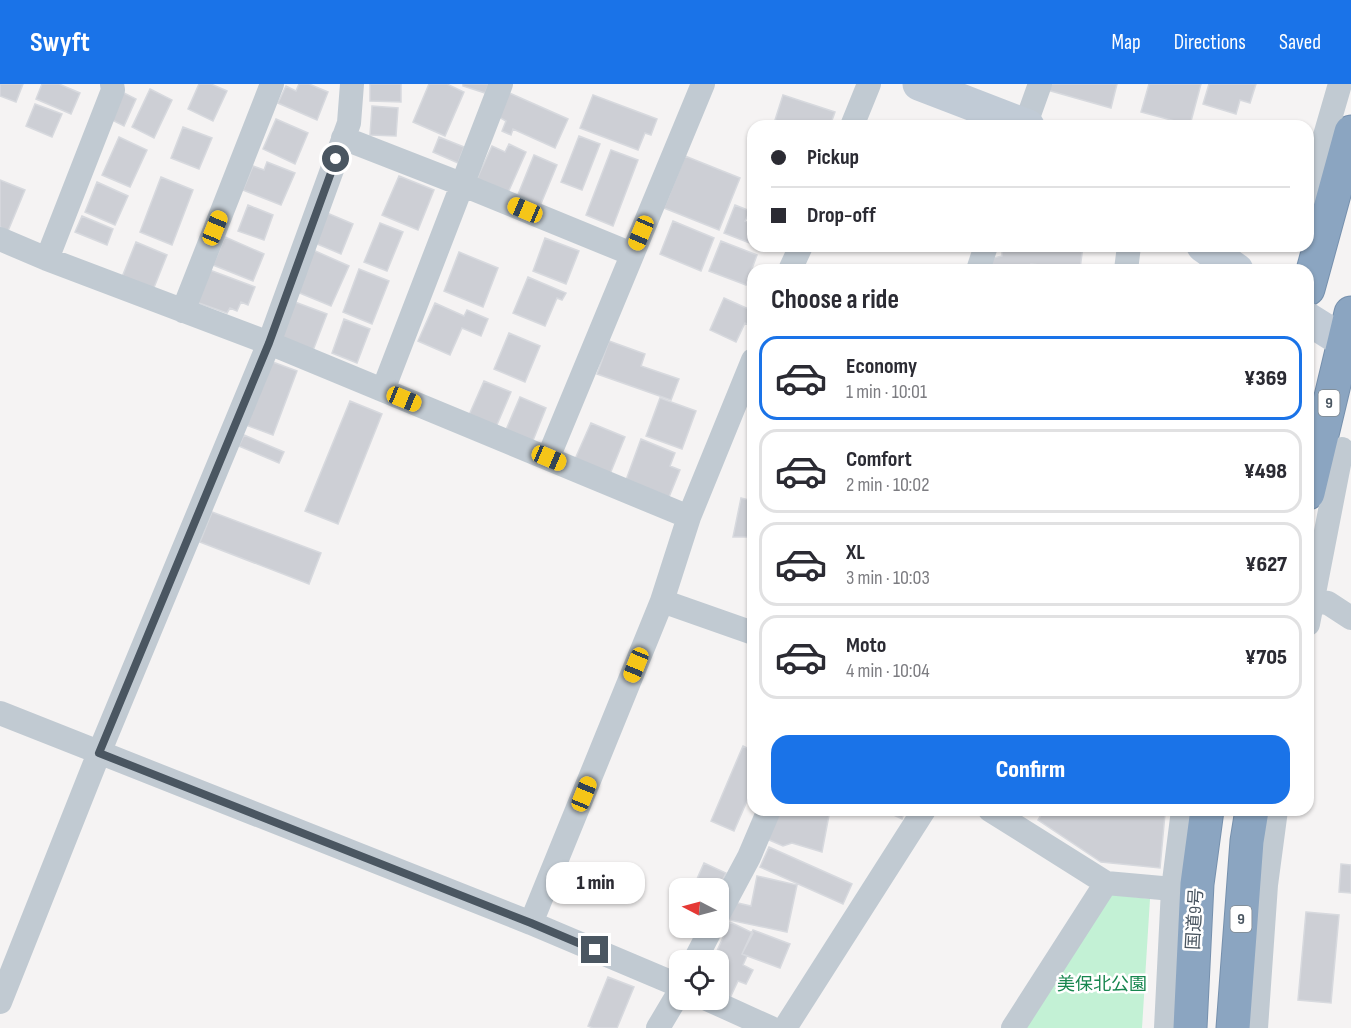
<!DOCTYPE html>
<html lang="en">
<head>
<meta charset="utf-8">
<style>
	body { margin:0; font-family:"Sofia Sans Condensed","Noto Sans JP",sans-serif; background:#f2f2f3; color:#2b2b33; height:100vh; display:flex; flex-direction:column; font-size:22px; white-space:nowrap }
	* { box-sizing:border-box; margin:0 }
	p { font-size:20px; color:#7c7c81 }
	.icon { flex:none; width:33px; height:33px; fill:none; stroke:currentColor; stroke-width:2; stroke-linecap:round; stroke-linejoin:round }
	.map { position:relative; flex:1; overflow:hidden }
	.details { position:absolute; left:747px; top:180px; width:567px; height:552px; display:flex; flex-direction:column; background:#fff; border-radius:18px; box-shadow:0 2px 4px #0004 }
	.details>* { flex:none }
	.banner { position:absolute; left:747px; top:36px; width:567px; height:132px; border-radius:18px; box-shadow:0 2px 4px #0004; display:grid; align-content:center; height:132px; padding:0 24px; background:#fff }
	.needle { width:39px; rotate:276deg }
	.controls { position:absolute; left:669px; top:794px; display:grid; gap:12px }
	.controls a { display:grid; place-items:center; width:60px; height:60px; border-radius:12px; background:#fff; box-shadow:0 2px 4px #0004; font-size:30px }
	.end { position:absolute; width:27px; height:27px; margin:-14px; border:8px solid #4a5661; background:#fff; box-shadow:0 0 0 3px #fff }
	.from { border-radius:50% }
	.bubble { position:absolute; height:42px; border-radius:18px; background:#fff; box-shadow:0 2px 4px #0004; font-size:20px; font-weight:800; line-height:42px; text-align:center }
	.car { position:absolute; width:18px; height:36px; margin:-18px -9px; border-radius:8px; box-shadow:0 0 4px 2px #0007; background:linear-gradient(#f5c518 24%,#345 0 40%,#f5c518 0 76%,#345 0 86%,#f5c518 0) }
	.banner b { display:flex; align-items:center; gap:21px; height:57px; font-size:22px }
	.banner b+b { border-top:2px solid #e1e1e2 }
	.banner i { width:15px; height:15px; background:#2b2b33 }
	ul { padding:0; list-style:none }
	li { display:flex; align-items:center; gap:18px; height:84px; margin:0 12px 9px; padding:0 12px; border:3px solid #e1e1e2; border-radius:18px }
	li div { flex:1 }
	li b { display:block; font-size:22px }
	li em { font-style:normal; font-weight:800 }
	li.selected { border-color:#1a73e8 }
	li>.icon { width:54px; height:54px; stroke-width:1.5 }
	h2 { padding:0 24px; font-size:27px; line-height:72px }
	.primary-button { display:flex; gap:12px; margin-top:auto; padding:12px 24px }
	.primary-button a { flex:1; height:69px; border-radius:18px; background:#1a73e8; color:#fff; font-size:24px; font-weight:800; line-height:69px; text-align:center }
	header { display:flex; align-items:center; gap:36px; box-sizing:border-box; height:84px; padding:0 30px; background:#1a73e8; color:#fff }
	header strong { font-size:28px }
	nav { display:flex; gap:33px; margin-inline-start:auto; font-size:21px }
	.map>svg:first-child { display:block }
	.green { fill:#c3f1d5 }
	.building { fill:#cdcfd5; stroke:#d7d9de; stroke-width:1.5 }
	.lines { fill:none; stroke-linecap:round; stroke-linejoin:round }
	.highway-casing { stroke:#7690ad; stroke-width:35 }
	.street { stroke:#c1cad2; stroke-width:24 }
	.secondary { stroke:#c1cbd6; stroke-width:33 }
	.highway { stroke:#8ba5c1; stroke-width:33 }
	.route { stroke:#4a5661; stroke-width:8 }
	.labels { text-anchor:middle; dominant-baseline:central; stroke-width:5; stroke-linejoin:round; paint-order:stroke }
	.shield { fill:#fff; stroke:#808990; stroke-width:1.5 }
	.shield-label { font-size:16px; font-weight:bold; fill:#4a5661 }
	.street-label { font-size:18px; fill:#4a5661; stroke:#fff }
	.park-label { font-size:18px; fill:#17864f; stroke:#fff }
</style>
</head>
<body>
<header>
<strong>Swyft</strong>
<nav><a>Map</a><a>Directions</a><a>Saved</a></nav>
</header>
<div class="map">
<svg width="1351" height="944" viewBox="0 0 1351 944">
	<rect width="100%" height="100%" fill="#f5f3f3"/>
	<!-- green -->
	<path class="green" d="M1110,810L1150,815L1142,944H1026Z"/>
	<!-- building -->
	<path class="building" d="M0,0H23L16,18L0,12Z
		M42,0H59L80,9L71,30L36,15Z
		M199,0H211L227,7L213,37L188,25Z
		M299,0H309L328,8L317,36L278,19L286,2L296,7Z
		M370,0H401V18L370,17Z
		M429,0H447L464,8L445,52L413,38Z
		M463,0H489L485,9L463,2Z
		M1049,0H1117L1111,24L1047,6Z
		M1149,0H1201L1190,41L1141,28Z
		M1209,0H1256L1250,19L1240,16L1236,30L1203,20Z
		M150,5L172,16L154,54L132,43Z
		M122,8L136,15L124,42L110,35Z
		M507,8L568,35L555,64L513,45L511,51L502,47L506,37L497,32Z
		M593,11L657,35L651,51L645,49L638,66L580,44Z
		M783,11L835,28L830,42H794L775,36Z
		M35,20L62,30L52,53L26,42Z
		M372,22L398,24L396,52L370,51Z
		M276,35L308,49L295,80L263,65Z
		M183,43L212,54L199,85L171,74Z
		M579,52L600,60L582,106L561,98Z
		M119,53L147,66L130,103L102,91Z
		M439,53L464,63L458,79L433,68Z
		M509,60L526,68L507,111L476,97L492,62L505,68Z
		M611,66L638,76L613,142L586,131Z
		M534,71L557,81L540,122L517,113Z
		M685,72L740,94L719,146L664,124Z
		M267,78L295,89L281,121L243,106L253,82L264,86Z
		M399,92L434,106L418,146L382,131Z
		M161,93L193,106L172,161L140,148Z
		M0,96L25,106L8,147L0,143Z
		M97,98L128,112L115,141L85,128Z
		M248,121L273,131L264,156L238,147Z
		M735,121L750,127L745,137L753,140L752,160L724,149Z
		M327,129L353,140L341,170L315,159Z
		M82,132L113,145L107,161L75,148Z
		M673,137L714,154L701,187L660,170Z
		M380,139L403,148L387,187L364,178Z
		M225,153L264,170L253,197L213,181Z
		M545,154L579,167L566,200L533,187Z
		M721,157L757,171L746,201L709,187Z
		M136,158L167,171L153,206L122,193Z
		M1002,162H1083L1080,185L1031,180V186H987L989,175L1002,172Z
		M313,166L349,182L331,222L295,207Z
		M459,168L498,184L483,223L444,207Z
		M207,185L255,203L248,221L241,218L237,227L230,224L227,229L196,218Z
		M359,185L389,197L372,240L343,228Z
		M528,193L566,209L562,216L557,214L545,242L513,229Z
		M724,214L753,227L751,242L745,239L736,258L710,246Z
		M295,218L327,230L312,269L280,256Z
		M435,219L464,232L467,226L488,235L481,252L462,244L450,271L418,257Z
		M344,235L370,245L357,279L332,269Z
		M509,249L540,262L525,298L494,285Z
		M609,257L645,270L641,282L679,295L671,316L597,290Z
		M270,277L297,287L273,351L246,341Z
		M484,297L511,308L496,343L469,331Z
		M520,313L546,324L532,359L505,348Z
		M660,314L696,327L682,365L646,352Z
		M350,317L382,330L338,440L305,427Z
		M591,339L625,353L610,390L575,375Z
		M244,351L284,368L279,379L239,362Z
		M641,355L675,369L670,382L680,386L669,413L626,396Z
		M741,414L753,417V453H733Z
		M212,428L321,469L309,500L200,458Z
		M743,662L753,667V703L734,747L711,737Z
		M780,726H830L822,768L792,759L783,762L767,755Z
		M883,726H905L902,735Z
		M1044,726H1126L1165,730L1160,784L1101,778L1038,736Z
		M769,763L852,800L843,820L760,783Z
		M704,779L726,789L718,806V804H693Z
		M1341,780L1351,781V809L1339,808Z
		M757,792L797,801L787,848L729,836L733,818L751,822Z
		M1306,828L1339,831L1331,919L1298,916Z
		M730,838L753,849L742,870L747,872L743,881L753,886L746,900L738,897L730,914L718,908V876H703L708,865L716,869Z
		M753,846L790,860L780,884L742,870Z
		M608,893L634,903L617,944H593L588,942Z"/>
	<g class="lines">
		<!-- highway casing -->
		<g class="highway-casing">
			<path id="highway" d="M1308,205L1351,48
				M1308,409L1351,229
				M1190,944L1197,800L1207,726
				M1233,944L1247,757L1252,726"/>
		</g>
		<!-- street -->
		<path class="street" d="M852,42L869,0
			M1025,42L1040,0
			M343,54L461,100L632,170
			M1308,110L1340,0
			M0,155L47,175L269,259L689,433L753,276
			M47,175L113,6L112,0
			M790,186L801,162
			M978,186L986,162
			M1126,186L1129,162
			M183,227L272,0
			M383,306L501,0
			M548,374L703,0
			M662,517L689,433
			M1312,517L1328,519L1351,534
			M1308,540L1342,365
			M0,629L531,839L680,902
			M990,726L1106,799L1173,805
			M718,831L749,773L769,726
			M531,839L662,517L753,549
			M695,876L712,843
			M707,915L771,944
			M0,918L99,669L269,259L349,39L352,0
			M658,944L680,907
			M785,944L924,726
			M1013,944L1106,799
			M1166,944L1173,805L1183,726
			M1256,944L1266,801L1276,726"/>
		<!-- secondary -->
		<path class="secondary" d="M919,0L1028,42
			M1203,162L1237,186
			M1308,235L1343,257L1351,259"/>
		<!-- highway -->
		<use href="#highway" class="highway"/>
	</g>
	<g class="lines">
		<!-- route -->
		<path class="route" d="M336,75L269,259L99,669L531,839L595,866"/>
	</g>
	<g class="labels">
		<!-- shield labels -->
		<g class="shield">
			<rect x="1318.5" y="306" width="21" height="26" rx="4.5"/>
			<rect x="1230.5" y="822" width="21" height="26" rx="4.5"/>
		</g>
		<g class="shield-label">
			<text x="1329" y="319">9</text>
			<text x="1241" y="835">9</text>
		</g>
		<!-- street labels -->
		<g class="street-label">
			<text transform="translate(1195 835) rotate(-87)">国道9号</text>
		</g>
		<!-- park labels -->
		<g class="park-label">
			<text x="1102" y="900">美保北公園</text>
		</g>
	</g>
</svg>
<div class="controls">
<a><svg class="needle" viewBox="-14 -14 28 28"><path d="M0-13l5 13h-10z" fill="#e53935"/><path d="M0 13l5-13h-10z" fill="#7c7c81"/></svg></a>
<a><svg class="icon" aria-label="locate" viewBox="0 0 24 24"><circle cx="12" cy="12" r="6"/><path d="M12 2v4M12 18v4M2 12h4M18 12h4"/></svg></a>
</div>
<i class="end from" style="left:336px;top:75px"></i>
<i class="end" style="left:595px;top:866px"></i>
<div class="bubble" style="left:546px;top:778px;width:99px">1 min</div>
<i class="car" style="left:525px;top:126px;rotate:293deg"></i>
<i class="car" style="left:215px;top:144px;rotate:22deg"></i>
<i class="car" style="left:641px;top:149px;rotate:203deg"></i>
<i class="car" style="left:404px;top:315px;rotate:112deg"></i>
<i class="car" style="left:549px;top:374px;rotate:113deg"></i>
<i class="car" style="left:636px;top:581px;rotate:202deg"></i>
<i class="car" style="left:584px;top:710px;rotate:22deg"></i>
<div class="banner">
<b><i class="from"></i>Pickup</b>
<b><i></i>Drop-off</b>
</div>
<section class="details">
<h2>Choose a ride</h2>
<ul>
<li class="selected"><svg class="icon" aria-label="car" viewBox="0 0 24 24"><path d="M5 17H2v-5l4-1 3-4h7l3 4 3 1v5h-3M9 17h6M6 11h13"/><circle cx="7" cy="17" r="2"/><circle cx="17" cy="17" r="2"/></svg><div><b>Economy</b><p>1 min · 10:01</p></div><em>¥369</em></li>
<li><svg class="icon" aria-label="car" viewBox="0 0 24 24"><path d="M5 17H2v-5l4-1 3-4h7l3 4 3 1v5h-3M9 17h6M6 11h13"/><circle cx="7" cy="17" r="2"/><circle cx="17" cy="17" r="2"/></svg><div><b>Comfort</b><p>2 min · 10:02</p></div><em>¥498</em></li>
<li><svg class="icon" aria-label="car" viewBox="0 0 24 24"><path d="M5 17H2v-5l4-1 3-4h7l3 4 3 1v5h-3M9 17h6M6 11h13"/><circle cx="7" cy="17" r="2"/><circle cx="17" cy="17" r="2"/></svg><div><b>XL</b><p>3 min · 10:03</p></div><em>¥627</em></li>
<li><svg class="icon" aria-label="car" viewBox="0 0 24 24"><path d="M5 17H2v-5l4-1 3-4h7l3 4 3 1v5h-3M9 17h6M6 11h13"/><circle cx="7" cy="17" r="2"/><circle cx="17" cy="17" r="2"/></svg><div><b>Moto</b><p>4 min · 10:04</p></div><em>¥705</em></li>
</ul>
<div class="primary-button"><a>Confirm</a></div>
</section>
</div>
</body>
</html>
